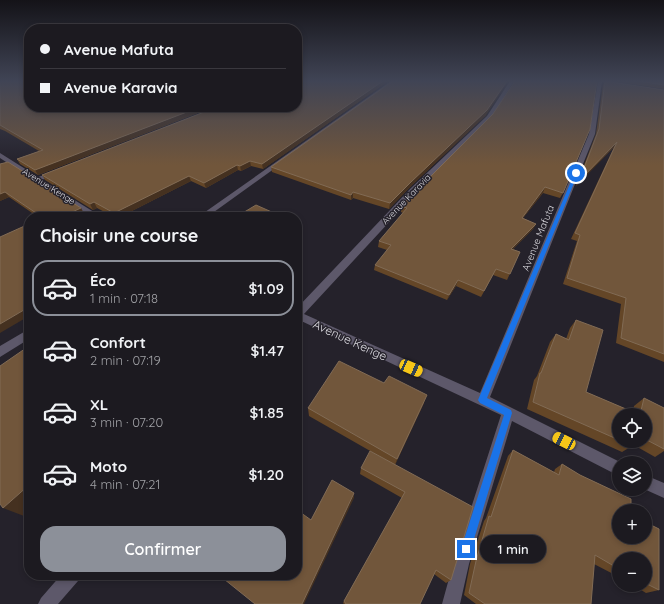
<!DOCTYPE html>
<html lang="fr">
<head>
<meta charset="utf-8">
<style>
	body { margin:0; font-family:Quicksand,sans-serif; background:#29272d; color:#f1f3f6; height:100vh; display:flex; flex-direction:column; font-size:15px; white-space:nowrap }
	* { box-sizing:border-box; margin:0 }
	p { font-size:13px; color:#a0a1a5 }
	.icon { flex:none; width:22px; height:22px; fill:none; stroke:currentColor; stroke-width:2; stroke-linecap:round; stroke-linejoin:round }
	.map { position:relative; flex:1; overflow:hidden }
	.drawer { position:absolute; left:24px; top:212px; width:278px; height:368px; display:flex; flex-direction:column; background:#1c1a20; border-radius:16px; box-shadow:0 2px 6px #0003,0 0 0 1px #3a383e }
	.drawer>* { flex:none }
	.banner { position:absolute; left:24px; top:24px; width:278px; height:88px; border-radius:16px; box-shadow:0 2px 6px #0003,0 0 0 1px #3a383e; display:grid; align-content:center; height:88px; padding:0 16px; background:#1c1a20 }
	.buttons { position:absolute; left:612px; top:408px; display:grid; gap:8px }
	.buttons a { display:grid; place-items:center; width:40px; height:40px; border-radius:50%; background:#1c1a20; box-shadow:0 2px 6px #0003,0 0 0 1px #3a383e; font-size:20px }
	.end { position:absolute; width:18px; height:18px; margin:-9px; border:5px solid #1a73e8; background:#fff; box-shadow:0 0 0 2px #fff }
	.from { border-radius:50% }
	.bubble { position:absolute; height:28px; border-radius:14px; background:#1c1a20; box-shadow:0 2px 6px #0003,0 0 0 1px #3a383e; font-size:13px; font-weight:600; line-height:28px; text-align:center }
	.car { position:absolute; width:12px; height:24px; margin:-12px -6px; border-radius:5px; box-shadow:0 0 3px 1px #0007; background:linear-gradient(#f5c518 24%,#345 0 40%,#f5c518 0 76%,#345 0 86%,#f5c518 0) }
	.banner b { display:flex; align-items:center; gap:14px; height:38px; font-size:15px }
	.banner b+b { border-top:1px solid #3a383e }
	.banner i { width:10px; height:10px; background:#f1f3f6 }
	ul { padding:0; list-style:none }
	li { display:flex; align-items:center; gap:12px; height:56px; margin:0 8px 6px; padding:0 8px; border:2px solid transparent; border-radius:16px }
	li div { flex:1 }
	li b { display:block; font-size:15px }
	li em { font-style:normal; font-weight:600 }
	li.current { border-color:#8c9099 }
	li>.icon { width:36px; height:36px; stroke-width:1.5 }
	h2 { padding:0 16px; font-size:18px; line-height:48px }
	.button { display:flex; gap:8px; margin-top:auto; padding:8px 16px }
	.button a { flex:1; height:46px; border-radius:16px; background:#8c9099; color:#fff; font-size:16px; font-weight:600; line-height:46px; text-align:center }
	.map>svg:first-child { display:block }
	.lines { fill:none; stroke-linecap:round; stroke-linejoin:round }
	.minor { fill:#5d586a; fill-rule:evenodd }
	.wall { fill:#644627; fill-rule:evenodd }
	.shaded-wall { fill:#453120 }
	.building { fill:#71563b; stroke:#816b55 }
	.route { fill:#1a73e8 }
	.labels { text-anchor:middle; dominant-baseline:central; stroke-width:3; stroke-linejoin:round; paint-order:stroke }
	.far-street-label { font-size:9px; fill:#dbdae0; stroke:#25222b }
	.street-label { font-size:10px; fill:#dbdae0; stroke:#25222b }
	.near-street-label { font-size:12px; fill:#dbdae0; stroke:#25222b }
</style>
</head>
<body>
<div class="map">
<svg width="664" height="604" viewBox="0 0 664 604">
	<rect width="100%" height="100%" fill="#25222b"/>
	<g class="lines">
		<!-- minor -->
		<path class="minor" d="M391,81H396L207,217H198Z
			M510,81H514L491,118L417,192L304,314L480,393L589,134L598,81H602L595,134L490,397L622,463H619V476L512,421L469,564L460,604H442L453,564L501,415L297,319V308L411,188L487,116Z
			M0,153L38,177L54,172H58V174L42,180L102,217H92L35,181L0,158Z
			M29,329V339L0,357V346Z
			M645,475L664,483V498L644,489H645Z
			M61,575H80L78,581L58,604H38L41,598Z"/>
	</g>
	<!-- wall -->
	<path class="wall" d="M0,81L213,107L38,175L20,164L17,159L39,151L5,131L0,129Z
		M297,81H388L263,169L251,166L241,171L238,170L206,188L191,181L120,217H114L97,208L93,210L45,180L42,175Z
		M605,81L664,90V362L616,343L621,304L563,284L577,241L571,239L614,147L576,186L596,134L603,85Z
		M612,81H664V89Z
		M493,114L563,193L560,198L543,193L523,218L536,224L533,229L513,249L520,252L507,280L493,275L481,297L456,286L447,300L374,270L375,265L387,250L378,247L379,241L403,213L401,212V206Z
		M486,115L410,187L389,209L353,198L351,200L272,172L271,167Z
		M0,164L81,208L84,214L77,217H38L9,197L0,201Z
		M576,320L586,392L633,412L634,406L644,398L664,408V451L655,457L632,444V446L622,452L527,409L534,380L537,376L550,342L556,334L566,339L570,328ZM619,415H645V441H619Z
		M424,403L395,465L451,580L446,583L434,574L420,604H344L343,603L344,601L402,498L360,474L361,468L386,460L309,416L308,408Z
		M513,450L554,472L555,469L562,464L580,475L631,499V511H619V537H645V522L659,529V590L646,593L633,585H645V559H619V577L594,564L591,604H476L464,595L470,564L484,521L486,518L508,456Z"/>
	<!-- shaded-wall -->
	<path class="shaded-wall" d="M383,81H388L263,169L262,164Z
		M507,81H508L486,115L410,187L389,209L390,203Z
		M200,107H213L38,175L35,170Z
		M617,142L614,147L576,186L579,181Z
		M250,161L251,166L241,171L240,166Z
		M237,165L238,170L206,188L204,183Z
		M189,176L191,181L120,217H116L114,213Z
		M545,187L543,193L519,223L522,218Z
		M5,192L9,197L0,201V194Z
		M353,192V198L351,200V195Z
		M94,202L97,208L93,210L90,204Z
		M81,208L84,214L77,217H61Z
		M298,224L299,231L297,232V225Z
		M536,224L533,229L508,254L511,249Z
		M458,280L456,286L447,300L449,295Z
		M29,307V316L0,333V324Z
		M427,395L424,403L395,465L397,459Z
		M300,441L301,448L297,455V446Z
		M29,485V511L24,516L3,508Z
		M354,493V498L304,604H302Z"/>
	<!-- building -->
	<path class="building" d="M0,81H29V107H200L35,170L17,159L43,150L0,125Z
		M297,81H383L262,164L250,161L240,166L237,165L204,183L189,176L114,213L94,202L90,204L42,175L217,107H297Z
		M393,81H507L487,110L411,182L390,203L353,192L351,195L271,167Z
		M515,81H597L590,129L563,193L545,187L522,218L536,224L511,249L520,252L510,274L496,269L484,291L458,280L449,295L375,265L391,245L379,241L407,208L401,206L493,114Z
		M605,81L664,90V354L621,338L626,298L567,278L580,235L575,233L617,142L579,181L599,129Z
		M639,81H664V85Z
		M8,162L81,208L61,217H42L5,192L0,194V164Z
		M256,205L283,217H236Z
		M29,224V307L0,324V237Z
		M576,320L603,330L586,392L640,415L644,398L664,408V449L645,439V415H619V440L533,402L540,373H541L556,334L569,340Z
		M29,346V485L3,508L0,504V366Z
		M339,361L384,383L389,376L427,395L397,459L308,408Z
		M297,439L300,441L297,446Z
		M622,441H632V446Z
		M513,450L559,475L562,464L580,475L631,499V511H619V537H645V522L659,529V590L645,583V559H619V569L595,555L591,604H485L469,593L476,561L489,516L491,517Z
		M370,451L473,507L451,580L436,570L420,604H346L344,601L405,492L361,468Z
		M332,480L354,493L302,604H255L219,575H297V510L311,520Z"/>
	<!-- sky -->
	<linearGradient id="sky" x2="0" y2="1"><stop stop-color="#141318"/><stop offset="0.49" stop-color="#404455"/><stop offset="1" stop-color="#404455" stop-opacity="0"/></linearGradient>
	<rect width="664" height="165" fill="url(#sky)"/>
	<!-- route -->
	<path class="route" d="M575,172L578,173L487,398L511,410L512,413L471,549L470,553L466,554L462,553L461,549L504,415L480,403L478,400Z"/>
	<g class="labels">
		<!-- far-street labels -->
		<g class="far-street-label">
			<text transform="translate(49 186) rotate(32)">Avenue Kenge</text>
			<text transform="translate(406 199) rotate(-46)">Avenue Karavia</text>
		</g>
		<!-- street labels -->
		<g class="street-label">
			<text transform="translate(538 238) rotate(-68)">Avenue Mafuta</text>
		</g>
		<!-- near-street labels -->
		<g class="near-street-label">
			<text transform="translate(350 340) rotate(25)">Avenue Kenge</text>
		</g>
	</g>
</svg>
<div class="buttons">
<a><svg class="icon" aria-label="locate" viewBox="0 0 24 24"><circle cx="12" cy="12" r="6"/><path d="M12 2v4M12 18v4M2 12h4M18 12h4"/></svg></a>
<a><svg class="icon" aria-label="layers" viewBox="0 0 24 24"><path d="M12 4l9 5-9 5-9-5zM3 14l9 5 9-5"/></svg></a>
<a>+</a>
<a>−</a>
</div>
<i class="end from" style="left:576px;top:173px"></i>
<i class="end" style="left:466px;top:549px"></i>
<div class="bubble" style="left:480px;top:535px;width:66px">1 min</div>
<i class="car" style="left:411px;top:368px;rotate:114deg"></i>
<i class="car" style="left:564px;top:441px;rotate:297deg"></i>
<div class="banner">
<b><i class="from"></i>Avenue Mafuta</b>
<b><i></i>Avenue Karavia</b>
</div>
<section class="drawer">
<h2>Choisir une course</h2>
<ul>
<li class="current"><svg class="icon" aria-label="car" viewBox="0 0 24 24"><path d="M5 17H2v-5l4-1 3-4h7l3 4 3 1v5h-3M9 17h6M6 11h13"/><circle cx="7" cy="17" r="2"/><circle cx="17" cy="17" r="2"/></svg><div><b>Éco</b><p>1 min · 07:18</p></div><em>$1.09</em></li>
<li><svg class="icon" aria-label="car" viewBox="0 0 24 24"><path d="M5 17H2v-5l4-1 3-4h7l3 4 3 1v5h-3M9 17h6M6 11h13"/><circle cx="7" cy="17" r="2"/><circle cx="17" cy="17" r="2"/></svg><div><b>Confort</b><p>2 min · 07:19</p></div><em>$1.47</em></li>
<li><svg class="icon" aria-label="car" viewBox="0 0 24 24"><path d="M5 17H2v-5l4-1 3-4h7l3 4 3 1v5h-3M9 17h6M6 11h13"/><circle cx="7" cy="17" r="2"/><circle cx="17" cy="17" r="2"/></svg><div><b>XL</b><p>3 min · 07:20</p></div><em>$1.85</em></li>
<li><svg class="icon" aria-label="car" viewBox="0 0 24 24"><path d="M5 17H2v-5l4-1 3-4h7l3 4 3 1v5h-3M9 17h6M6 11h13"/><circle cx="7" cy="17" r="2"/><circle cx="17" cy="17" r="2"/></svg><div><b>Moto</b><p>4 min · 07:21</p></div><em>$1.20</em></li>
</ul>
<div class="button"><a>Confirmer</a></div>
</section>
</div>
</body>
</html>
